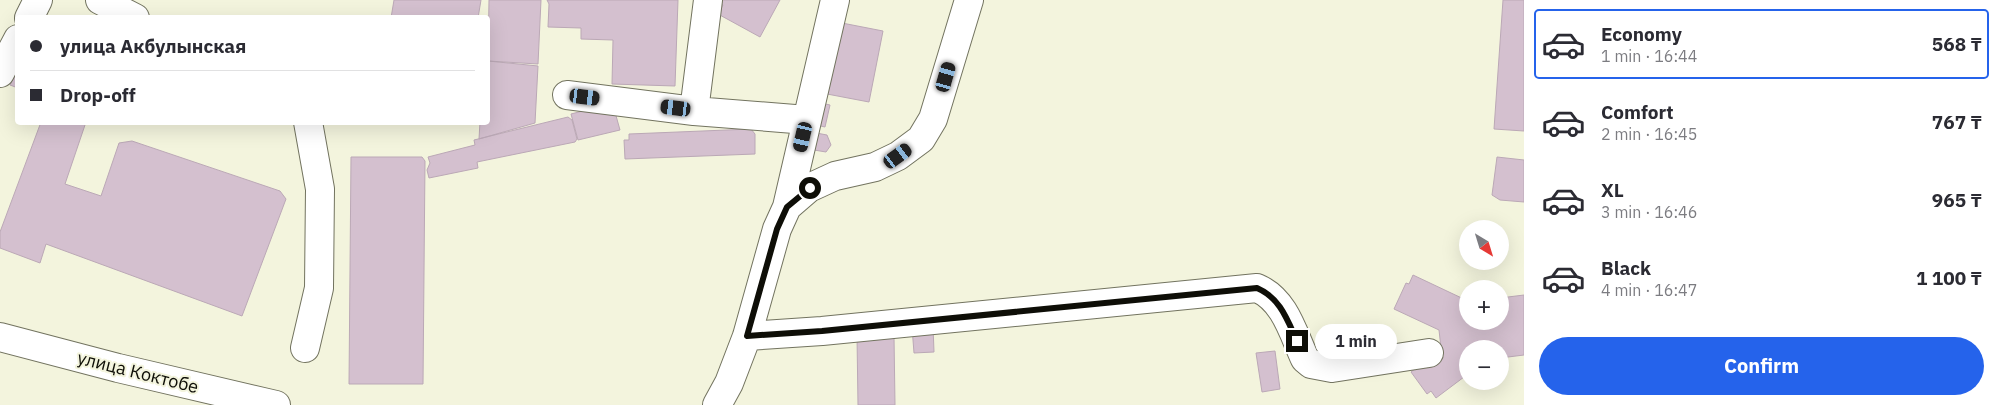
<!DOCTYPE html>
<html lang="en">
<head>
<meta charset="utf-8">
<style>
	body { margin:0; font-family:"IBM Plex Sans",sans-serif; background:#f2f2f3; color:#2b2b33; height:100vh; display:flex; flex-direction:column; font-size:19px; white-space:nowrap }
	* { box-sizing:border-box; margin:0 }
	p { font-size:16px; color:#7c7c81 }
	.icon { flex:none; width:28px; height:28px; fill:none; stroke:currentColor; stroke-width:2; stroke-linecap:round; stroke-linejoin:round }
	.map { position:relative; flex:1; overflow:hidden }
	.sheet { display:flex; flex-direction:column; background:#fff; width:475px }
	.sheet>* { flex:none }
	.top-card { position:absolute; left:15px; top:15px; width:475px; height:110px; border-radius:5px; box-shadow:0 5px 20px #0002; display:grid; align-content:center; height:110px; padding:0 15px; background:#fff }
	.needle { width:32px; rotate:142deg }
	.fabs { position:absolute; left:1459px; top:220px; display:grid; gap:10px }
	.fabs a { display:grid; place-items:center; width:50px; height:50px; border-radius:50%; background:#fff; box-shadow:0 5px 20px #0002; font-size:25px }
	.end { position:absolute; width:22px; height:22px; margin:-11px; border:6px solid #0e0e07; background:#fff; box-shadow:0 0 0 2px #fff }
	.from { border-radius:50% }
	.bubble { position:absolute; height:35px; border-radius:18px; background:#fff; box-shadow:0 5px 20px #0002; font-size:16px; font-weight:700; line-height:35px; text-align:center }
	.car { position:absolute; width:15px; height:30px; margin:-15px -8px; border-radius:6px; box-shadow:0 0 4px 1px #0007; background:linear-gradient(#222 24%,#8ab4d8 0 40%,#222 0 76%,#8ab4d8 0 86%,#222 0) }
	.top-card b { display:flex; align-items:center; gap:18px; height:48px; font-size:19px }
	.top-card b+b { border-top:1px solid #e1e1e2 }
	.top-card i { width:12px; height:12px; background:#2b2b33 }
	ul { padding:9px 0 0; list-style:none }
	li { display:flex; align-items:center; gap:15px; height:70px; margin:0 10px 8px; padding:0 5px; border:2px solid transparent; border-radius:5px }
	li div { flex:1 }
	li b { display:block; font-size:19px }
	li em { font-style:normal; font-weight:700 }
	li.active { border-color:#2563eb }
	li>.icon { width:45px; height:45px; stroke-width:1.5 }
	.button { display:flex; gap:10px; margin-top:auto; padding:10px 15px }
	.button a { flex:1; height:58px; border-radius:30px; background:#2563eb; color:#fff; font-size:20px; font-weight:700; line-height:58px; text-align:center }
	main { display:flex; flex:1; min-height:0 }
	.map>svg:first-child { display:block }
	.building { fill:#d4c0cf; stroke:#bba8b6 }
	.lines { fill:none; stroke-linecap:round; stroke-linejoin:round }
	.minor-casing { stroke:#72735f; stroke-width:30 }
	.minor { stroke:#fff; stroke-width:28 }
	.route { stroke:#0e0e07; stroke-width:6 }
	.labels { text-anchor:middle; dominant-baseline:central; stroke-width:4; stroke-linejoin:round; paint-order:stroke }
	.street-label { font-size:18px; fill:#0e0e07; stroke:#f3f4dd }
</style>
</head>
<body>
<main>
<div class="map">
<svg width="1524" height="405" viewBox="0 0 1524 405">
	<rect width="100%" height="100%" fill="#f3f4dd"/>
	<!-- building -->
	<path class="building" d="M394,0H481L478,18H391Z
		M489,0H541L538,64L488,61Z
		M547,0H678L675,86L612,84L613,40L581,39V28L548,27L549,4Z
		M722,0H780L760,37L718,14L723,5L720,3Z
		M1503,0H1524V131L1494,129Z
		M842,23L883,31L869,102L827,94Z
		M488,61L538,66L535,123L479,139L480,122H488Z
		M18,69V88L10,85Z
		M817,102L830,105L825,127L812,124Z
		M610,104L613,105L620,130L578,140L571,114Z
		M568,117L572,120L577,139L575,142L477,162L478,168L429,178L427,170L430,163L428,157L475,145L474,140Z
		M41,122H86L65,184L101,196L119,143L132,141L280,191L286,199L242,316L46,244L40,263L0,248V232Z
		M751,129L755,134V154L625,159L624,140H629V134Z
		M811,132L827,135L831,145L826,152L808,149Z
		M351,157H422L425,161L423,384H349Z
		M1497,157L1524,160V202L1500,200L1492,195Z
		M1413,275L1468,301V321H1500V298L1524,295V355L1500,358V349H1468V374L1436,398L1431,391L1427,394L1411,372L1441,348L1439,330L1394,309L1406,283L1409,284Z
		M933,326L934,352L914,353L912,327Z
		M857,336H894L895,405H858Z
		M1275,351L1280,389L1262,392L1256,353Z"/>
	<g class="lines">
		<!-- minor casing -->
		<g class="minor-casing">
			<path id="minor" d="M100,0L135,18
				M29,18L38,0
				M0,73L18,39
				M567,95L694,111L807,120
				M694,111L708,0
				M787,207L835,0
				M747,336L822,331L1257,288C1285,300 1293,333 1305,359L1311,364L1332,368L1429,353
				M0,337L118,368L276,405
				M305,348L319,288L320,189L308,122
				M717,405L729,383L747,336L777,229L787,207L809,188L835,176L875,167L898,156L921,139L933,119L969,0"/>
		</g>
		<!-- minor -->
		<use href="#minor" class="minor"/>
	</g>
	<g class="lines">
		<!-- route -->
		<path class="route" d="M810,188L787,207L777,229L747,336L822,331L1257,288C1280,298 1287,319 1297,341"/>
	</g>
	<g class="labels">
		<!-- street labels -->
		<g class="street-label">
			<text transform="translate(138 372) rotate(14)">улица Коктобе</text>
		</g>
	</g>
</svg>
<div class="fabs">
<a><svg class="needle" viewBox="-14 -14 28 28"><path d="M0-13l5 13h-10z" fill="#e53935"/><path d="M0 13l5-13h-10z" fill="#7c7c81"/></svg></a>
<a>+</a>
<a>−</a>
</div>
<i class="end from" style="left:810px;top:188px"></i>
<i class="end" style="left:1297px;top:341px"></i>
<div class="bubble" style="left:1315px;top:324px;width:82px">1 min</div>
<i class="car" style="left:946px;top:77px;rotate:16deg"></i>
<i class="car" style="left:585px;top:97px;rotate:97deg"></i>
<i class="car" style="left:676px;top:108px;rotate:277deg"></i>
<i class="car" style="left:803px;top:137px;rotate:193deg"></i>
<i class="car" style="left:898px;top:156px;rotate:54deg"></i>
<div class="top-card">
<b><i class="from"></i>улица Акбулынская</b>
<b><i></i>Drop-off</b>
</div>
</div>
<section class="sheet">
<ul>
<li class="active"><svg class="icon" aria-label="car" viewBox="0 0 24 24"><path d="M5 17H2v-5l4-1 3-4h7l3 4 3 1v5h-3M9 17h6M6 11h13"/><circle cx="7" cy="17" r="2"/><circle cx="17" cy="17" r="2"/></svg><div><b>Economy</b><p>1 min · 16:44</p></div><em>568 ₸</em></li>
<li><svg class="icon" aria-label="car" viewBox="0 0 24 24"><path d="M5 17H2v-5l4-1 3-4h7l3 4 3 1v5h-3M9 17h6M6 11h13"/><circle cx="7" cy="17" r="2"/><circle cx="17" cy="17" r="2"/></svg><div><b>Comfort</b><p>2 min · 16:45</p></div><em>767 ₸</em></li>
<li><svg class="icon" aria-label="car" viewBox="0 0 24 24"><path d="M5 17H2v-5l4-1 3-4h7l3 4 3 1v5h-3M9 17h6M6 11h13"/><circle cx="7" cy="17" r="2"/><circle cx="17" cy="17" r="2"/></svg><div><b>XL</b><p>3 min · 16:46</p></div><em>965 ₸</em></li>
<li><svg class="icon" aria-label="car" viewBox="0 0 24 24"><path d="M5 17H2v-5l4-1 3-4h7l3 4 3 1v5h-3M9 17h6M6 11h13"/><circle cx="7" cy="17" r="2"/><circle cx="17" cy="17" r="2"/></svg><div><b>Black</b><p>4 min · 16:47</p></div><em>1 100 ₸</em></li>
</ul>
<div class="button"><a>Confirm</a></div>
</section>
</main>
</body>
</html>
